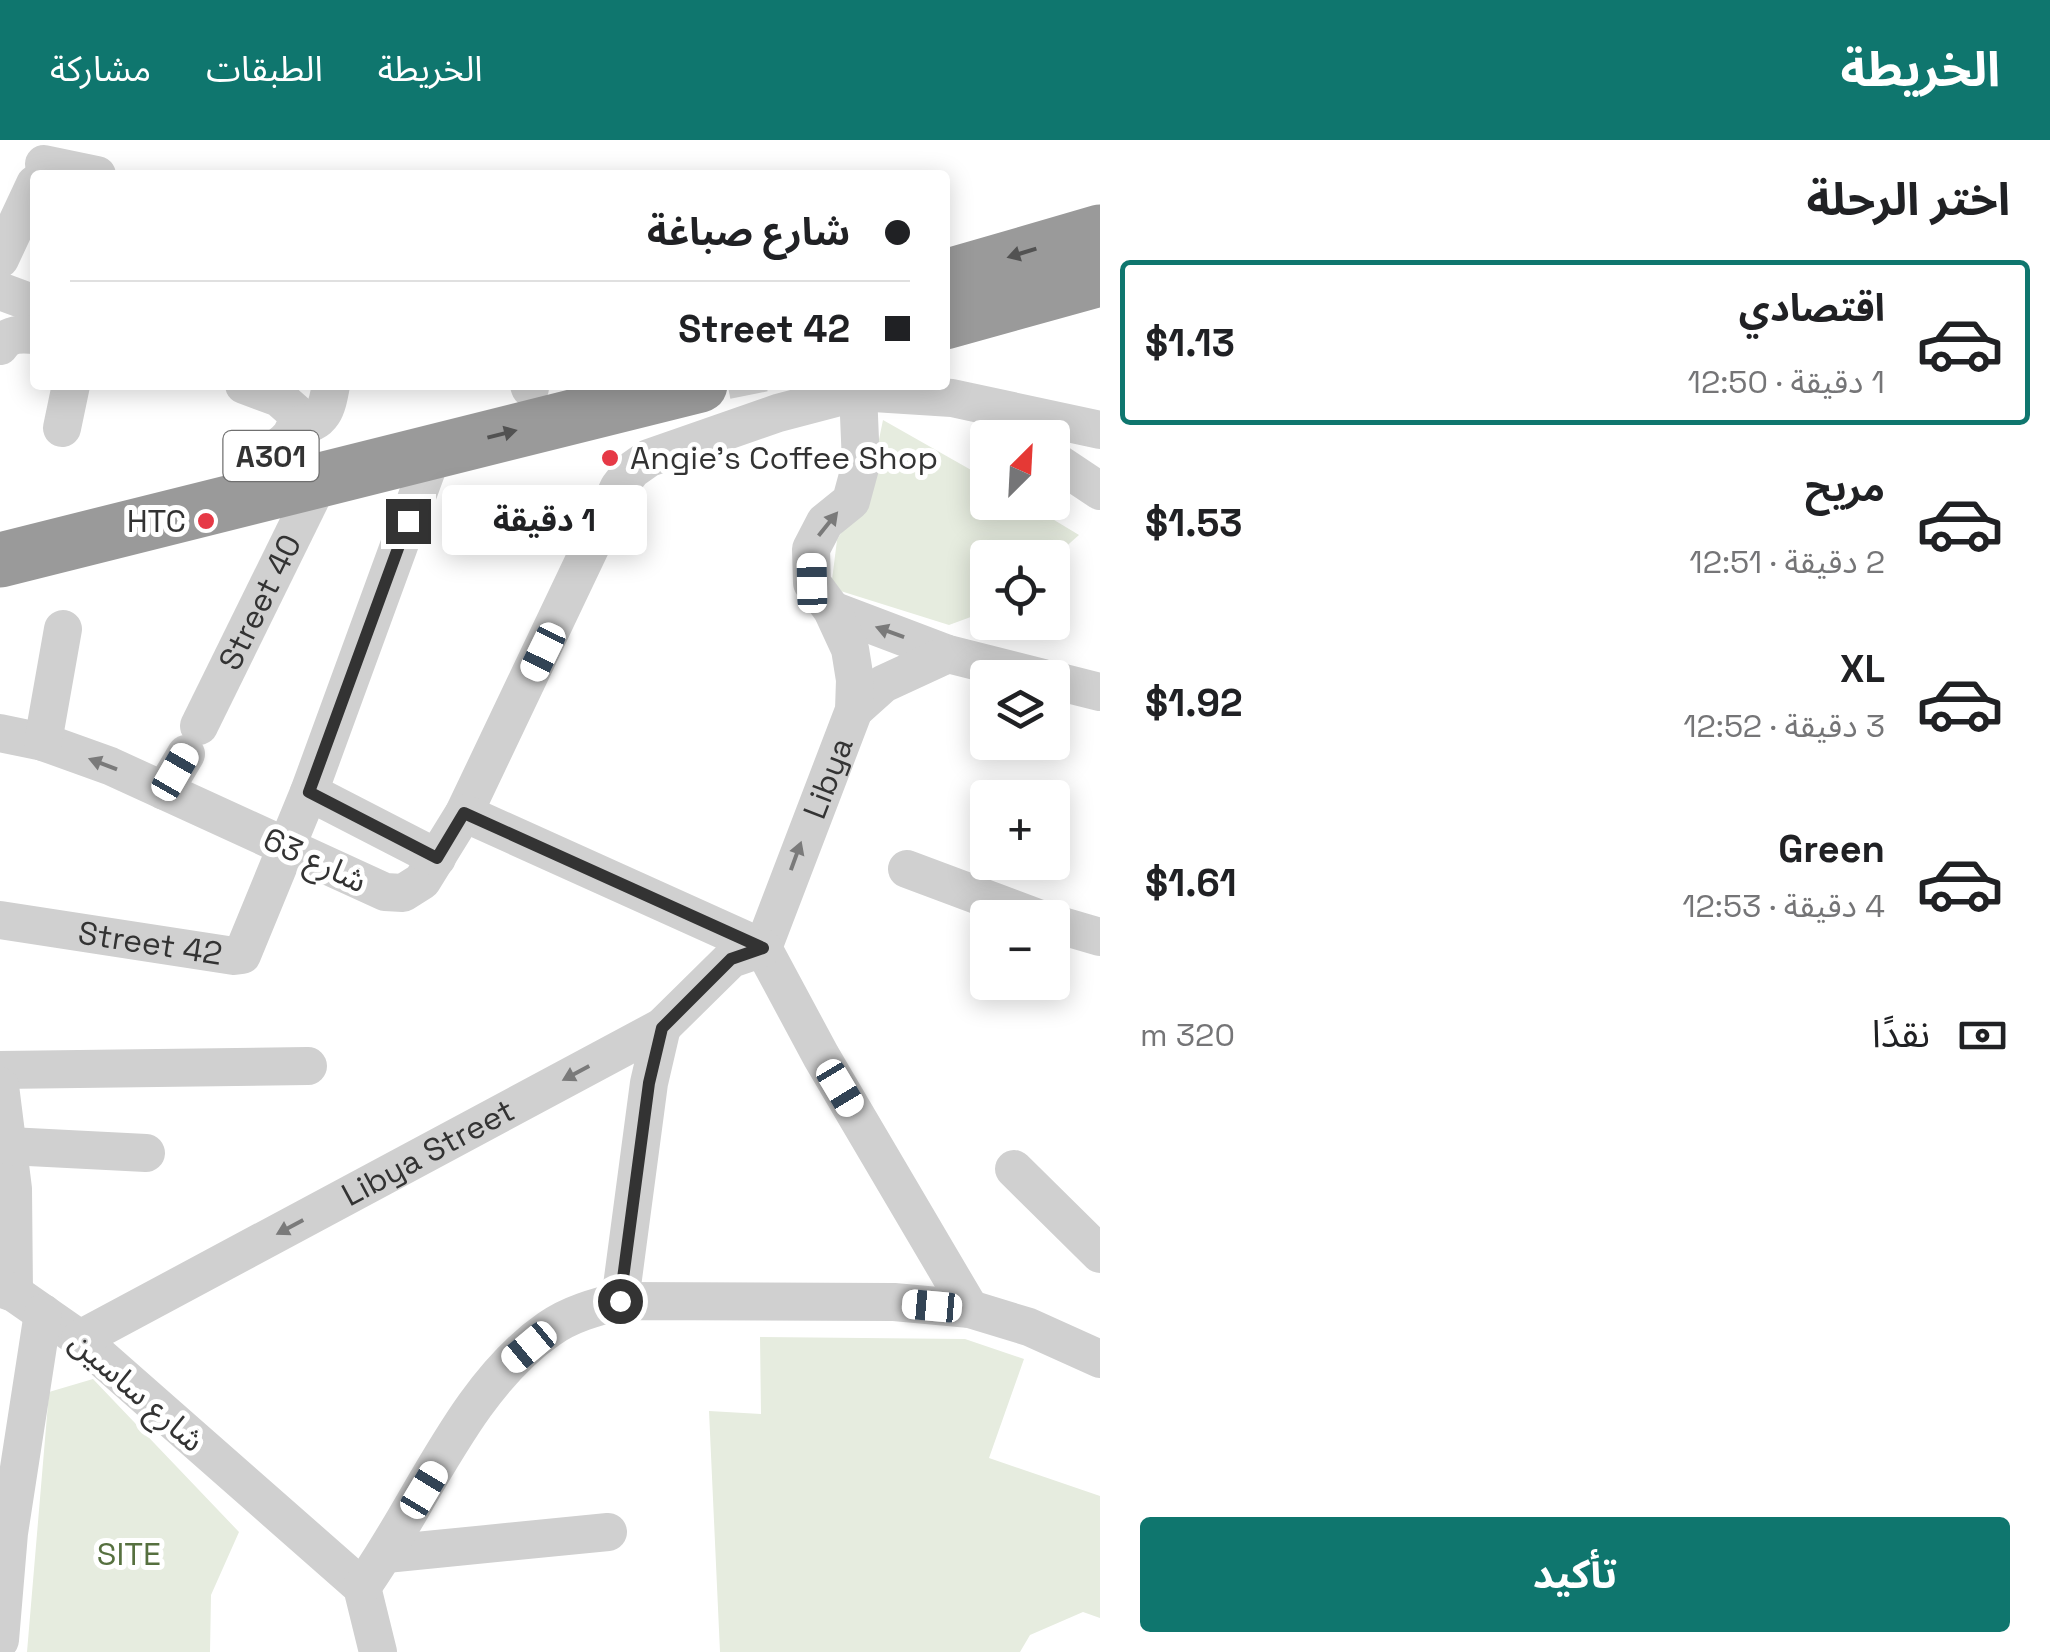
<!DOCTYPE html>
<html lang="ar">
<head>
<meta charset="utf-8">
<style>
	body { margin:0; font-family:"Space Grotesk","Noto Sans Arabic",sans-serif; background:#f6f6f6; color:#202124; direction:rtl; height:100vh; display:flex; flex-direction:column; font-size:38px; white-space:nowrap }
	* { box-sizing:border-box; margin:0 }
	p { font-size:32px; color:#757577 }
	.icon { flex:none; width:55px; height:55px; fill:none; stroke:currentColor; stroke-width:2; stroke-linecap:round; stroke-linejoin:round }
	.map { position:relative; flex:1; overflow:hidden; direction:ltr }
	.details { display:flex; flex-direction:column; background:#fff; width:950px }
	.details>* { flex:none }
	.top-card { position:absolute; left:30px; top:30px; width:920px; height:220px; border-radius:10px; box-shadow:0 5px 25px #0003; direction:rtl; display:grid; align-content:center; height:220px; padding:0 40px; background:#fff }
	.needle { width:65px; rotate:24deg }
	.fabs { position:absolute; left:970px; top:280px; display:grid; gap:20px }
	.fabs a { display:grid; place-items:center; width:100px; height:100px; border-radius:10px; background:#fff; box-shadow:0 5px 25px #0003; font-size:50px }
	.end { position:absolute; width:45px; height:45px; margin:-22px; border:12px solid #333; background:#fff; box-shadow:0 0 0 5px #fff }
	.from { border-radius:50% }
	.bubble { position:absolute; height:70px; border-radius:10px; background:#fff; box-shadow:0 5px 25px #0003; font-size:32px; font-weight:700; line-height:70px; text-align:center; direction:rtl }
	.car { position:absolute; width:30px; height:60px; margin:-30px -15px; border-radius:12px; box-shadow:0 0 8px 2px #0007; background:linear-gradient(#fff 24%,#345 0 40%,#fff 0 76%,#345 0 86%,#fff 0) }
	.top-card b { display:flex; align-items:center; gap:35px; height:95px; font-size:38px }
	.top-card b+b { border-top:2px solid #e0e0e0 }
	.top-card i { width:25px; height:25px; background:#202124 }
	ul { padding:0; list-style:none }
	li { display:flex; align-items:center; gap:30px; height:165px; margin:0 20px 15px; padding:0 20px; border:5px solid transparent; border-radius:10px }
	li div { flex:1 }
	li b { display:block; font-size:38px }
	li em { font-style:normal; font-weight:700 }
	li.current { border-color:#0f766e }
	li>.icon { width:90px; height:90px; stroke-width:1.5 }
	h2 { padding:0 40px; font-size:45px; line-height:120px }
	.pay { display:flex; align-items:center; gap:25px; height:110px; padding:0 40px; font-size:38px }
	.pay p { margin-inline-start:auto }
	.action { display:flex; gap:20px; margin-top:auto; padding:20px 40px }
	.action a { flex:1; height:115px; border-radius:10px; background:#0f766e; color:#fff; font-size:40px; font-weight:700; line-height:115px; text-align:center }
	header { display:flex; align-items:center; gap:60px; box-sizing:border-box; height:140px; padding:0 50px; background:#0f766e; color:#fff }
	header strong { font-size:48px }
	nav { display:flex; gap:55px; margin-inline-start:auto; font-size:35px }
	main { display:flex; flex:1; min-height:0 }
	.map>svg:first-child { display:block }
	.green { fill:#e6ecdf }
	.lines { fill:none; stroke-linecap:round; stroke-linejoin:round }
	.minor-tunnel { stroke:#d6d6d6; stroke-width:38; stroke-dasharray:38 19; stroke-linecap:butt }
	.minor { stroke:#d0d0d0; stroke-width:38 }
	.highway { stroke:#9a9a9a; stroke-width:55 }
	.oneway { fill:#525252 }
	.oneway2 { fill:#7a7a7a }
	.route { stroke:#333; stroke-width:12 }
	.poi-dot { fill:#e63946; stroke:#fff; stroke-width:4 }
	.labels { text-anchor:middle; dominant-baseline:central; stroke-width:10; stroke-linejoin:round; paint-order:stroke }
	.shield { fill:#fff; stroke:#707070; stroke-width:2.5 }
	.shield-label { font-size:30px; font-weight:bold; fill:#333 }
	.poi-label { font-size:32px; fill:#333; stroke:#fff; text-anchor:start }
	.street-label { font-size:32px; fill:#333; stroke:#fff }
	.park-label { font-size:32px; fill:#56703f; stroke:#fff }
</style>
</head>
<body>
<header>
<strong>الخريطة</strong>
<nav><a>الخريطة</a><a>الطبقات</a><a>مشاركة</a></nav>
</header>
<main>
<section class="details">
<h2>اختر الرحلة</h2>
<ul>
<li class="current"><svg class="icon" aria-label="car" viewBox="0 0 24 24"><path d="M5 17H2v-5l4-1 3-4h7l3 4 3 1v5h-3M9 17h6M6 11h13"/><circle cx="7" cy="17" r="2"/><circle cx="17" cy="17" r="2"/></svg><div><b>اقتصادي</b><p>1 دقيقة · 12:50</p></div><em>$1.13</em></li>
<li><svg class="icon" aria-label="car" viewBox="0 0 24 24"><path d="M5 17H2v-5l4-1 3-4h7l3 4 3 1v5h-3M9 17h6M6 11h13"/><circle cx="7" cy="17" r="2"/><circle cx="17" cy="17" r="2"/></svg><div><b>مريح</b><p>2 دقيقة · 12:51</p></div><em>$1.53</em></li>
<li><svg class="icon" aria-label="car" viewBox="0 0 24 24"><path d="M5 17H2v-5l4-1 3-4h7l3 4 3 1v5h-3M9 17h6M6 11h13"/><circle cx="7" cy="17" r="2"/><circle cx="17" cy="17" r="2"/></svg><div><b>XL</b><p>3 دقيقة · 12:52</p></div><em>$1.92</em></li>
<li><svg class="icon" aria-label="car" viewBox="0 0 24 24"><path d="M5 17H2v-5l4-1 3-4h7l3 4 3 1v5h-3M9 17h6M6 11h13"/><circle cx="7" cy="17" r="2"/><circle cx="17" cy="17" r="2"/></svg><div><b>Green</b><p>4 دقيقة · 12:53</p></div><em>$1.61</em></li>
</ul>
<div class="pay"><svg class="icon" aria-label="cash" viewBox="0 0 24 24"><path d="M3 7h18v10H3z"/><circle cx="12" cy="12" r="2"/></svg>نقدًا<p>320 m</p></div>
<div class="action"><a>تأكيد</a></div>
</section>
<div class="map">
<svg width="1100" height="1512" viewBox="0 0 1100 1512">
	<rect width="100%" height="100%" fill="#fff"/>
	<!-- green -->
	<path class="green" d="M883,280L987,339L988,362L1026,363L1079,395L1053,418H988L987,471L949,485L831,448L837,400L870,343Z
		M760,1197L965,1199L1024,1219L989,1318L1100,1356V1478L1083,1472L1030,1495L1020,1512H720L709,1271L761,1274Z
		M93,1239L239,1392L211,1455L210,1512H27L49,1252Z"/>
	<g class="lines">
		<!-- minor-tunnel -->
		<path class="minor-tunnel" d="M747,245L749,255"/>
		<!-- minor -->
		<g class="minor">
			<path d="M44,24L97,35"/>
			<path d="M0,119L35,44"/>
			<path d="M0,151L35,164"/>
			<path d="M0,206C8,193 21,194 35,195"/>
			<path d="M244,245L279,258L296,273C299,297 280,305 263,318"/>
			<path d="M529,245L530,248"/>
			<path d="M297,285C324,285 327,267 331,245"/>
			<path d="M62,288L71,245"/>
			<path d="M1052,319L1100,351"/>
			<path d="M832,470L948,514L1043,538"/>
			<path d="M1052,540L1100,552"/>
			<path d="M854,570L883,544L948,514"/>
			<path id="s1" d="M199,586L320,340"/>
			<path d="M0,593L43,602L110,626L385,752L403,753L422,741L464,673L619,347L632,330L649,318L778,273L858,252L952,258L1100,290"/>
			<path d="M43,602L63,489"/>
			<path d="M164,651L186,614"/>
			<path d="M309,652L437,718"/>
			<path d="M464,673L763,808"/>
			<path d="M907,729L1038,778"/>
			<path id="s2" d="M0,780L234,816L242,815L309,652L434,310"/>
			<path d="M1052,783L1100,797"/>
			<path id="s3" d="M763,808L854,570L855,540L850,509L832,470L812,443L811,409L825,382L851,361L861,324L858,252"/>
			<path d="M763,808L821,916L970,1169"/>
			<path d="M0,930L308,926"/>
			<path d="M0,946L13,1049L14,1153"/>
			<path d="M9,1006L146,1013"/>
			<path d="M1014,1029L1100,1114"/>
			<path d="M0,1148L14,1153L80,1199L362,1447L378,1512"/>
			<path d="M620,1161L649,943L662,887"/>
			<path id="s4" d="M80,1199L662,887L731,819L763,808"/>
			<path d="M386,1414L608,1392"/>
			<path d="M362,1447C421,1365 465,1247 549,1189C570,1174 596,1167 620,1161L894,1162L970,1169L1029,1187L1100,1219"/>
			<path d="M0,1500L9,1393L43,1173"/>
		</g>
		<!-- highway -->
		<path class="highway" d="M945,137L1100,92
			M945,182L1100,139
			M0,420L700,245"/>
	</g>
	<!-- one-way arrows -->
	<defs><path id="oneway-solid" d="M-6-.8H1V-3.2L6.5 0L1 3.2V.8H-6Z" transform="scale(2.5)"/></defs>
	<g class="oneway">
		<use href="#oneway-solid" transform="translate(1022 113) rotate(163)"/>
		<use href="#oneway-solid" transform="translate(502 294) rotate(-14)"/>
	</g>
	<g class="oneway2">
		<use href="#oneway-solid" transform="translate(828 384) rotate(-51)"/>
		<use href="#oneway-solid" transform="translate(890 492) rotate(-160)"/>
		<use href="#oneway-solid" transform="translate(103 624) rotate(-159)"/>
		<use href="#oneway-solid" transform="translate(796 716) rotate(-70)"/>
		<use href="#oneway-solid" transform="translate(576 933) rotate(152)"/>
		<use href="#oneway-solid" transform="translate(290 1087) rotate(152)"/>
	</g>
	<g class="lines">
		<!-- route -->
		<path class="route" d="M408,381L309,652L437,718L464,673L763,808L731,819L662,888L649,943L620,1161"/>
	</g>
	<!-- markers -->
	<g class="poi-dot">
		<circle cx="610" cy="318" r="10"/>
		<circle cx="206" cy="381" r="10"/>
	</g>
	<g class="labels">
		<!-- shield labels -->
		<rect class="shield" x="223.5" y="291" width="95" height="50" rx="8"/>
		<g class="shield-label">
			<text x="271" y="316">A301</text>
		</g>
		<!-- poi labels -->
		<g class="poi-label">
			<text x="630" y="318">Angie's Coffee Shop</text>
			<text x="186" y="381" text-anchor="end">HTC</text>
		</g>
		<!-- street labels -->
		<g class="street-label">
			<text stroke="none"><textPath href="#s1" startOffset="138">Street 40</textPath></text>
			<text stroke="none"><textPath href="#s3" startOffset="182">Libya</textPath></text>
			<text transform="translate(315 720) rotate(25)">شارع 63</text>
			<text stroke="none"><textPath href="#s2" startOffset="152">Street 42</textPath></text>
			<text stroke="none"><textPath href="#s4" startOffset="395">Libya Street</textPath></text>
			<text transform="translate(137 1251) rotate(41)">شارع ساسين</text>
		</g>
		<!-- park labels -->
		<g class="park-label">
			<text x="129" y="1414">SITE</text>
		</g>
	</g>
</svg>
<div class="fabs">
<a><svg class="needle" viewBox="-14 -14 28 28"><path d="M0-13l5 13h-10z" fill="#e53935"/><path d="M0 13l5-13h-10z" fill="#757577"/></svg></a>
<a><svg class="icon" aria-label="locate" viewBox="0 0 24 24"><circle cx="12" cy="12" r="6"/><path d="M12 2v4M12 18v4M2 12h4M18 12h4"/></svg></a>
<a><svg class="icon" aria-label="layers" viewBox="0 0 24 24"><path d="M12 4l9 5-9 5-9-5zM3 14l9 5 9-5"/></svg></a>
<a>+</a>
<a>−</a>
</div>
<i class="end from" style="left:620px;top:1161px"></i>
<i class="end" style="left:408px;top:381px"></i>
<div class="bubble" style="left:442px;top:345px;width:205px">1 دقيقة</div>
<i class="car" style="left:812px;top:443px;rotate:359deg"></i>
<i class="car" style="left:543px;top:512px;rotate:206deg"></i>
<i class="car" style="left:175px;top:632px;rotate:30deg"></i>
<i class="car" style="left:840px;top:948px;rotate:149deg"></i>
<i class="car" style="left:932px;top:1166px;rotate:275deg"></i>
<i class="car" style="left:529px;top:1207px;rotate:230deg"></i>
<i class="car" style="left:424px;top:1350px;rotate:31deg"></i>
<div class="top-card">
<b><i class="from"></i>شارع صباغة</b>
<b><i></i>Street 42</b>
</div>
</div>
</main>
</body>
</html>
